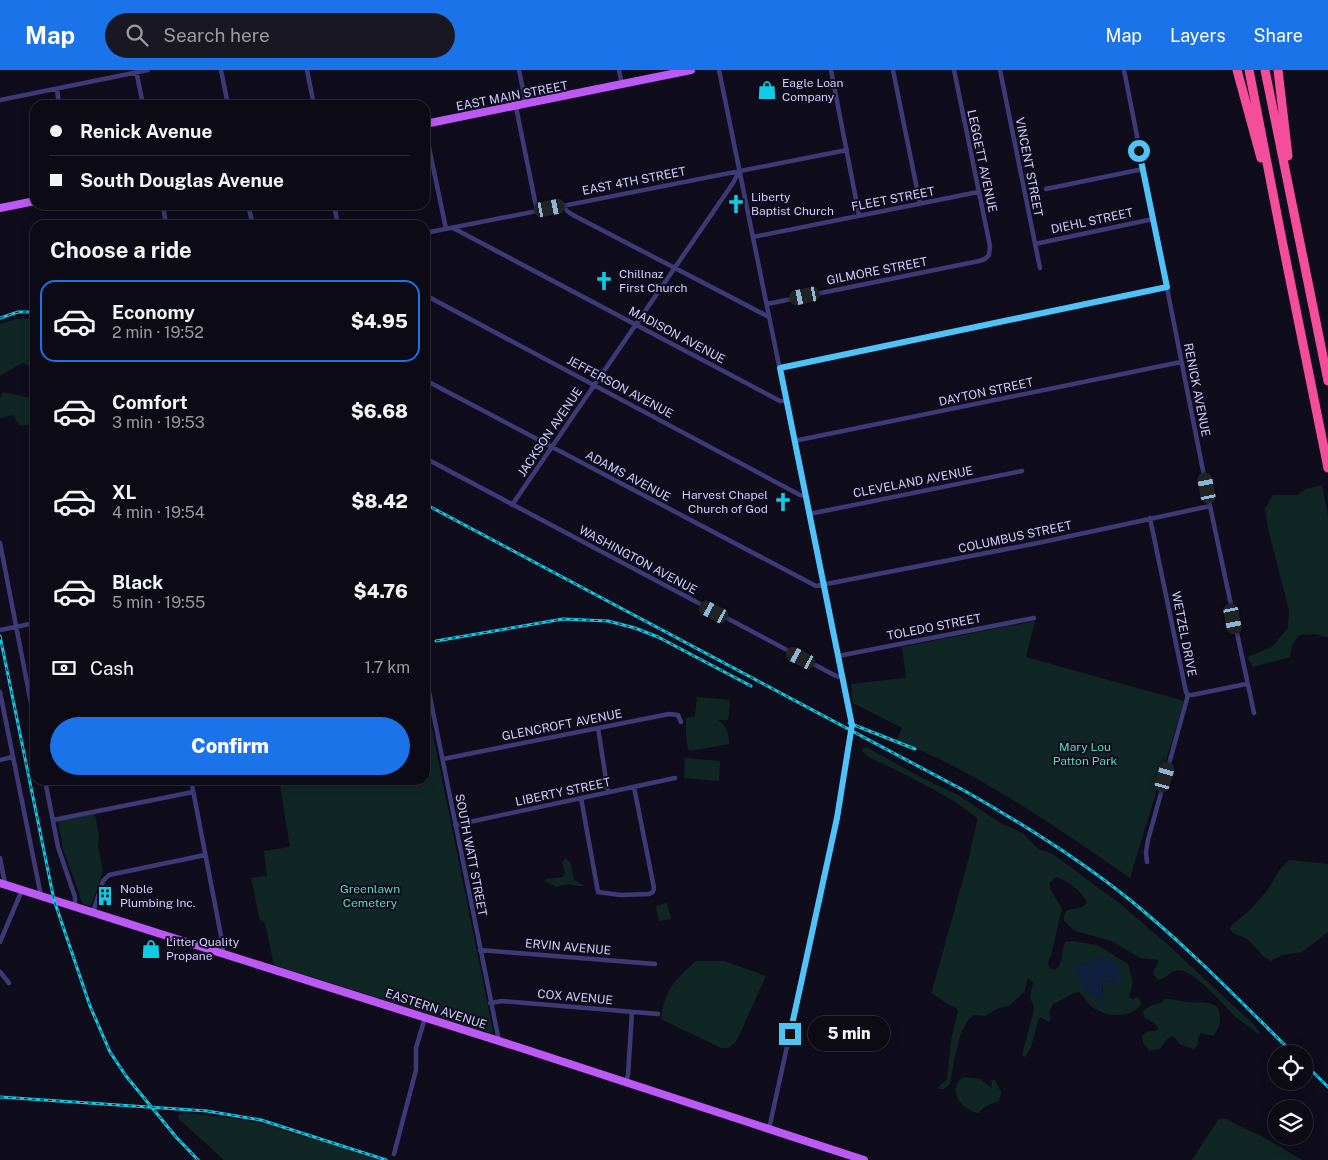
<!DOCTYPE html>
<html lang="en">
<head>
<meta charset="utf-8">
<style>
	body { margin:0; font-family:"Public Sans",sans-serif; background:#191822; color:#f1f3f6; height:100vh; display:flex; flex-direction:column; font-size:19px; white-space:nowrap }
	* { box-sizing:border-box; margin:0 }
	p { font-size:16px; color:#9a9aa0 }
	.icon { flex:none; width:28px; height:28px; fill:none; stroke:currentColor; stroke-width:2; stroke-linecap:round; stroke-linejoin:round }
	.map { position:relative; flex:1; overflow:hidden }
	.sheet { position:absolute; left:30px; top:150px; width:400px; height:565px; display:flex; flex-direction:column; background:#0b0a15; border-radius:15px; box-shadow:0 2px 12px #0003,0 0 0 1px #2b2b34 }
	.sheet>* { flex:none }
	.top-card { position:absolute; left:30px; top:30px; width:400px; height:110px; border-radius:15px; box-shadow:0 2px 12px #0003,0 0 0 1px #2b2b34; display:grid; align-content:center; height:110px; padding:0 20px; background:#0b0a15 }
	.fabs { position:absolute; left:1268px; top:975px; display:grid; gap:10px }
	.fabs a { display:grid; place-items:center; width:45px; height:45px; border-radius:50%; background:#0b0a15; box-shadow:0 2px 12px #0003,0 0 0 1px #2b2b34; font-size:25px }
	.end { position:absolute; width:22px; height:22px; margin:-11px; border:6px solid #4fc3f7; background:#111; box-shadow:0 0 0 2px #111 }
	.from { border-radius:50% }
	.bubble { position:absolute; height:35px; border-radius:18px; background:#0b0a15; box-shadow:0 2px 12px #0003,0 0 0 1px #2b2b34; font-size:16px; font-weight:800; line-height:35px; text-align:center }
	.car { position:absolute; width:15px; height:30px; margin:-15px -8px; border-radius:6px; box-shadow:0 0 4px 1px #0007; background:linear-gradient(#222 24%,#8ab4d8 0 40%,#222 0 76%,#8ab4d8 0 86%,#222 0) }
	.top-card b { display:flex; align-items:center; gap:18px; height:48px; font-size:19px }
	.top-card b+b { border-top:1px solid #2b2b34 }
	.top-card i { width:12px; height:12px; background:#f1f3f6 }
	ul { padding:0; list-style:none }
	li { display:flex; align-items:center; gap:15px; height:82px; margin:0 10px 8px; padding:0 10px; border:2px solid transparent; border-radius:15px }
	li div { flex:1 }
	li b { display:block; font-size:19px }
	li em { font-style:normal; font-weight:800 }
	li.active { border-color:#1a73e8 }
	li>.icon { width:45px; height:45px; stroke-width:1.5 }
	h2 { padding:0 20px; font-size:22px; line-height:60px }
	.pay { display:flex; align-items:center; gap:12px; height:55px; padding:0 20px; font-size:19px }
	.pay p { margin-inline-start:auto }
	.button { display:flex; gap:10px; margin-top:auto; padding:10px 20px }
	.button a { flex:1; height:58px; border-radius:30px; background:#1a73e8; color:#fff; font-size:20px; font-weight:800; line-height:58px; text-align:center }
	header { display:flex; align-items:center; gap:30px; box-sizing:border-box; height:70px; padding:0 25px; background:#1a73e8; color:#fff }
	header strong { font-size:24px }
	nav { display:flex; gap:28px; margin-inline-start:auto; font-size:18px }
	.search { width:350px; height:45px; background:#191822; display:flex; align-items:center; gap:12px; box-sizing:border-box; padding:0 18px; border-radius:28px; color:#9a9aa0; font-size:19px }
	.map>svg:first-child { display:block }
	.green { fill:#102625; fill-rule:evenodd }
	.water { fill:#0e203e }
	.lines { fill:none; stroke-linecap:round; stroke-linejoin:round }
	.minor { stroke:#3e3a78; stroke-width:4.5 }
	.primary { stroke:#bc59f5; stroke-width:8 }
	.motorway { stroke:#f44e9b; stroke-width:9 }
	.rail-casing { stroke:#0ecce5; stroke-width:3 }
	.rail { stroke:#0f0d1c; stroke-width:1; stroke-dasharray:4; stroke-linecap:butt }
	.route { stroke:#4fc3f7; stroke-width:6 }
	.labels { text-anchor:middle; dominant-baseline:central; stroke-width:4; stroke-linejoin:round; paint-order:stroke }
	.poi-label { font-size:12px; fill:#d1cbfc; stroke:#0f0d1c; text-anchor:start }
	.street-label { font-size:12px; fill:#d1cbfc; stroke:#0f0d1c }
	.park-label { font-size:12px; fill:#5dd6b9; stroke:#0f0d1c }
</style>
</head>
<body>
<header>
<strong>Map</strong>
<div class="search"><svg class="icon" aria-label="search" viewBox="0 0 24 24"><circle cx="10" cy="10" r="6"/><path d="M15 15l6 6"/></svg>Search here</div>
<nav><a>Map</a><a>Layers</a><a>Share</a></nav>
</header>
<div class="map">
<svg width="1328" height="1090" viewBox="0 0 1328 1090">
	<rect width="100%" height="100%" fill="#0f0d1c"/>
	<!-- green -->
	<path class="green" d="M35,248V300L32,296L22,293L0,306V254L16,249Z
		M3,322L35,329V354L19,356L14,345L0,348V327Z
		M1322,415L1328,446V568L1316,564L1299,565L1292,575L1290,587L1253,597L1247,587L1272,577L1288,558L1289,540L1269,463L1265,439L1273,425H1298L1306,419Z
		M1035,551L1026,587L1184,631L1130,808C1056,757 981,704 897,670L902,658L853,633L851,614L906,608L902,577Z
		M425,625L493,961L490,963L274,895L265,853L260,850L251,808L267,806L264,781L290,777L279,710H425Z
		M697,627L730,630L728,650H718C727,656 729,664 729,674L690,681L688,679L686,665V648L695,646Z
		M863,678H868L924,709L958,725L1002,754L1023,763L1038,779L1051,783L1061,790L1119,833L1167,874L1253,954L1260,963L1258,964C1251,958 1243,953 1236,947C1223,935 1195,900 1178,900C1170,900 1167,909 1158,910L1153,904L1154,899L1158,894V890L1140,888L1111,871L1075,861L1064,851V846L1067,840L1083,837L1087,832C1080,820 1069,811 1056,807L1050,812V818L1062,839L1051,885L1048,892L1049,898L1055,900C1064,892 1061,882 1065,872L1072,871L1097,875L1128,894L1133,912L1129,927L1132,929L1139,927L1141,935C1127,949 1108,947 1092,937C1087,933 1084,926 1079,922C1072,922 1062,931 1053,934L1049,942L1051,948L1049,952L1040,947L1039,948L1031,977L1026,986L1024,987L1022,985L1034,940L1033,934L1030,928L1033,912L1028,908L1024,922L1010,935L997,939L985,946L973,945C957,959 954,994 950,1014L944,1019H938L940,1015L947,1010L951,971L958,940L955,937C945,934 941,928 931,923L932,921L970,784C971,771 977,760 977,748C952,727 921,713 892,698C882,692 869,690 862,681ZM1087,893L1115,914L1107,911L1102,913L1104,929L1080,894Z
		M685,688L720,691L719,711L684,708Z
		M95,744L99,766L98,777L103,801L91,836L83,834L63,779L58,751Z
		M566,788L571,794L574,810L585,816H578L568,814L556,817L545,811L546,809L563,807L565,803L562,792Z
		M1289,790L1328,794V862L1302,882L1282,885L1271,891C1259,885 1257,877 1247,869C1241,865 1234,866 1230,859L1232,855L1248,842L1267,821L1278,802Z
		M667,833L671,849L659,851L656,836Z
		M696,891H724L766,906L736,972L728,978H721L661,949C665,919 675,910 696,891Z
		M1166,929C1173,929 1178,931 1185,932C1198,934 1220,927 1220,948C1220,955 1218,960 1213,966L1201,963L1198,968V975L1193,979L1180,974L1173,966L1166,970L1160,979L1149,980L1143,973L1142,966L1147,962L1158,960C1158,953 1150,951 1145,948L1143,942C1149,933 1159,936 1166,929Z
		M964,1007L980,1009L991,1018L992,1017L991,1010H995L1001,1022L999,1031L986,1036L978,1043C962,1040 945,1019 964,1007Z
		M186,1043L238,1049L264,1054L297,1065L335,1075L377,1090H224L178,1048L179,1044Z
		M1222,1048L1228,1050L1235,1054L1265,1068L1302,1090H1192L1218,1050Z"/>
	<!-- water -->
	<path class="water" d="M1097,887C1110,886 1127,898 1119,912C1113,914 1109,911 1103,912L1102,918L1104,929L1101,931L1090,925L1075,905L1077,896L1080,894L1087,893Z"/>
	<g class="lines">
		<!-- minor -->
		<path class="minor" d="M136,0L143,35
			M221,0L228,35
			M307,0L314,35
			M519,0L526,34
			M619,0L622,15
			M719,0L852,655L837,748L769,1059
			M831,0L859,145
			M893,0L920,134
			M1000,0L1040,198
			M1124,0L1210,436L1254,643
			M57,19L59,35
			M0,30L148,0
			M516,37L537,141
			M425,58L446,159
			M1046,119L1143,99
			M163,135L166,155
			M248,135L253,155
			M334,135L338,155
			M563,135L567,141L573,145L769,247
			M453,158L780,331H786
			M425,163L847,80
			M753,167L978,122
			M1035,174L1153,149
			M425,225L800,425L806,426
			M767,234L979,191L985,189L989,185L990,176L954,0
			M780,298L1167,217
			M425,310L816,516L1038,473L1210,436
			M794,371L1181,292
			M425,388L836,606L842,607
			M512,435L733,113L739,102
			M809,444L1022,401
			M1150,448L1186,622L1188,625H1192L1246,614
			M0,473L35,654
			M0,560L35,553
			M838,586L1034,548
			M425,602L499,971
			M0,622L41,826
			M598,658L608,722
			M443,689L669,644L678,645L681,652
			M0,690L12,687
			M45,710L58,777L75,827V837
			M191,710L223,876V883
			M581,728L598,822L620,825L649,824L653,822L654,818L634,717
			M53,750L193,722
			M455,755L675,708
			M0,788L5,814
			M1147,792L1146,782L1148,770L1188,625
			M93,842L103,811L109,805L205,785
			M0,872L22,820
			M480,880L655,894
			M0,902L9,913
			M490,933L502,931L658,944
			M626,1012L628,1005L632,942
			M394,1084L416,1000V978L425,948"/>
		<!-- primary -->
		<path class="primary" d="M425,54L691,0
			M0,138L35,131
			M0,813L521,978L864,1090"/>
		<!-- motorway -->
		<path class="motorway" d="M1237,0L1261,88
			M1249,0L1282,170L1328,398
			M1265,0L1328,311
			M1278,0L1288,86"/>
		<!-- rail casing -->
		<g class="rail-casing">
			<path id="rail" d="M0,248L18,242H35
				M425,434L965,721C1023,754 1079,789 1130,830C1188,877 1241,932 1294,984
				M0,566L54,830L90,936L110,982L126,1006L176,1067L198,1090
				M436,571L563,549L608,551L635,558L658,567L751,616
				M849,653L915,679
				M1304,993L1328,1017
				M0,1027L207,1041L261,1050L386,1090"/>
		</g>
		<!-- rail -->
		<use href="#rail" class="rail"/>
	</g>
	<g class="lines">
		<!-- route -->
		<path class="route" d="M790,964L837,748L852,655L780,298L1167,217L1139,81"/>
	</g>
	<!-- icons -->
	<defs>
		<g id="shop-bare" transform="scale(1.5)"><path d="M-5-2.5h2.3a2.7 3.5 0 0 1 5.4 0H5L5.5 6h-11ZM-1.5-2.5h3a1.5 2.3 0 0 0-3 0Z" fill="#0ecce5" stroke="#0f0d1c" stroke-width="2.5" paint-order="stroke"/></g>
		<g id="church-bare" transform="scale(1.5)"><path d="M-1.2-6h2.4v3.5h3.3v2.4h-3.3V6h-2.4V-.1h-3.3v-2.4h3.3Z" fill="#0ecce5" stroke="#0f0d1c" stroke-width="2.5" paint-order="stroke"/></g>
		<g id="building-bare" transform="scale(1.5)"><path d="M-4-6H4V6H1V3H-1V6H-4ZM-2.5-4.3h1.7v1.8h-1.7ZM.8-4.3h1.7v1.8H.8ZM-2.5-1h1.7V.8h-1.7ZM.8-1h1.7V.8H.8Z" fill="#0ecce5" stroke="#0f0d1c" stroke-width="2.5" paint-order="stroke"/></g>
	</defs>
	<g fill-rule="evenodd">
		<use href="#shop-bare" x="767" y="20"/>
		<use href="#church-bare" x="736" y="134"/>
		<use href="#church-bare" x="604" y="211"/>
		<use href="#church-bare" x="783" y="432"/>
		<use href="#building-bare" x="105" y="826"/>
		<use href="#shop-bare" x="151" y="879"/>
	</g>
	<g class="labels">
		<!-- poi labels -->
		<g class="poi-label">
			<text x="782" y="13">Eagle Loan<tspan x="782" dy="14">Company</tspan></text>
			<text x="751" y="127">Liberty<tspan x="751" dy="14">Baptist Church</tspan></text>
			<text x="619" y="204">Chillnaz<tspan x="619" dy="14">First Church</tspan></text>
			<text x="768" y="425" text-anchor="end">Harvest Chapel<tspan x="768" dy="14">Church of God</tspan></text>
			<text x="120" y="819">Noble<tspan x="120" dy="14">Plumbing Inc.</tspan></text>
			<text x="166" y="872">Litter Quality<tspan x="166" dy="14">Propane</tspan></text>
		</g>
		<!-- street labels -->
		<g class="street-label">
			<text transform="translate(512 26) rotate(-11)">EAST MAIN STREET</text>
			<text transform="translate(982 91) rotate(78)">LEGGETT AVENUE</text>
			<text transform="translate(1029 97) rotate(79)">VINCENT STREET</text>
			<text transform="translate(634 111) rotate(-11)">EAST 4TH STREET</text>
			<text transform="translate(893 129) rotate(-11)">FLEET STREET</text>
			<text transform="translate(1092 151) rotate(-12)">DIEHL STREET</text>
			<text transform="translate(877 201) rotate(-11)">GILMORE STREET</text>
			<text transform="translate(677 265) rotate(28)">MADISON AVENUE</text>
			<text transform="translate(620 317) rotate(28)">JEFFERSON AVENUE</text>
			<text transform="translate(1197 320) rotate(79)">RENICK AVENUE</text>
			<text transform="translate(986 322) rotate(-12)">DAYTON STREET</text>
			<text transform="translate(550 362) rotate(-56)">JACKSON AVENUE</text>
			<text transform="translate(628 406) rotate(28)">ADAMS AVENUE</text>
			<text transform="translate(913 412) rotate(-11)">CLEVELAND AVENUE</text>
			<text transform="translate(1015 467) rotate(-12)">COLUMBUS STREET</text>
			<text transform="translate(638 490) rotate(28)">WASHINGTON AVENUE</text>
			<text transform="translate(934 557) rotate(-11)">TOLEDO STREET</text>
			<text transform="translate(1184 564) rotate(79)">WETZEL DRIVE</text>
			<text transform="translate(562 655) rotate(-11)">GLENCROFT AVENUE</text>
			<text transform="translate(563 722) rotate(-12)">LIBERTY STREET</text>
			<text transform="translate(471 785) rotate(79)">SOUTH WATT STREET</text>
			<text transform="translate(568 877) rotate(5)">ERVIN AVENUE</text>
			<text transform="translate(575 927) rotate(5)">COX AVENUE</text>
			<text transform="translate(436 939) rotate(18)">EASTERN AVENUE</text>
		</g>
		<!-- park labels -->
		<g class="park-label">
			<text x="1085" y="677">Mary Lou<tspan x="1085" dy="14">Patton Park</tspan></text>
			<text x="370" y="819">Greenlawn<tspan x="370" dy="14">Cemetery</tspan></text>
		</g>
	</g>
</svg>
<div class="fabs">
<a><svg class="icon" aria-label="locate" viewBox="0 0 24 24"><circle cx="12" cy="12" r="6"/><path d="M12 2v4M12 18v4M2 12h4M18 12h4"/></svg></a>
<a><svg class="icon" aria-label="layers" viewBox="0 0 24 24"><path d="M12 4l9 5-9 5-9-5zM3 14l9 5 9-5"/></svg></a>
</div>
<i class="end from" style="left:1139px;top:81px"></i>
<i class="end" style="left:790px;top:964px"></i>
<div class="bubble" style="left:808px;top:946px;width:82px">5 min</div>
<i class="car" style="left:550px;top:138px;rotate:79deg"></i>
<i class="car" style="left:805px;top:226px;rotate:258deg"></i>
<i class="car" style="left:1207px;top:418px;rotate:349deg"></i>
<i class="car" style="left:714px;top:542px;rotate:298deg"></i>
<i class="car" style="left:1233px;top:549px;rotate:169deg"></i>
<i class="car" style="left:801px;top:588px;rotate:298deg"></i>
<i class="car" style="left:1165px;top:707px;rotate:16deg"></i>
<div class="top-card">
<b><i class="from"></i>Renick Avenue</b>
<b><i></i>South Douglas Avenue</b>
</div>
<section class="sheet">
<h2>Choose a ride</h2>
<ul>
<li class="active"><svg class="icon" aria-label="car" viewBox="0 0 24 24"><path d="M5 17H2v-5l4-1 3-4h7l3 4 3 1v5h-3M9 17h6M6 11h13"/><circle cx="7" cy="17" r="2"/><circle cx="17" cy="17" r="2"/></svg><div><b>Economy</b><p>2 min · 19:52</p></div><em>$4.95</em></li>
<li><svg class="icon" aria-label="car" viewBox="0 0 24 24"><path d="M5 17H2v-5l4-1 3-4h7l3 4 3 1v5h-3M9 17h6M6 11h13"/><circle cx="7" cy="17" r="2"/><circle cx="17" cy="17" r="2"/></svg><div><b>Comfort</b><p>3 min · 19:53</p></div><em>$6.68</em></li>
<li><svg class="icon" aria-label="car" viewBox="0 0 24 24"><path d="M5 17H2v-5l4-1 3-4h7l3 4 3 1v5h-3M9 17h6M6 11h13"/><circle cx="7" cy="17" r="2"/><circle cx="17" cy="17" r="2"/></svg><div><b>XL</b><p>4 min · 19:54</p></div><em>$8.42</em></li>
<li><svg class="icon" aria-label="car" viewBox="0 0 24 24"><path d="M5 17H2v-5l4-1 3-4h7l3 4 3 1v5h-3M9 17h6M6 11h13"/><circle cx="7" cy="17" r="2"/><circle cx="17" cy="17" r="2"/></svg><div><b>Black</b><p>5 min · 19:55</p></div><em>$4.76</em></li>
</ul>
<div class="pay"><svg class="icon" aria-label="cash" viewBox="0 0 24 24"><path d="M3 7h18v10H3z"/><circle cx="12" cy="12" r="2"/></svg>Cash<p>1.7 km</p></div>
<div class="button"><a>Confirm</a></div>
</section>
</div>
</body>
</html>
